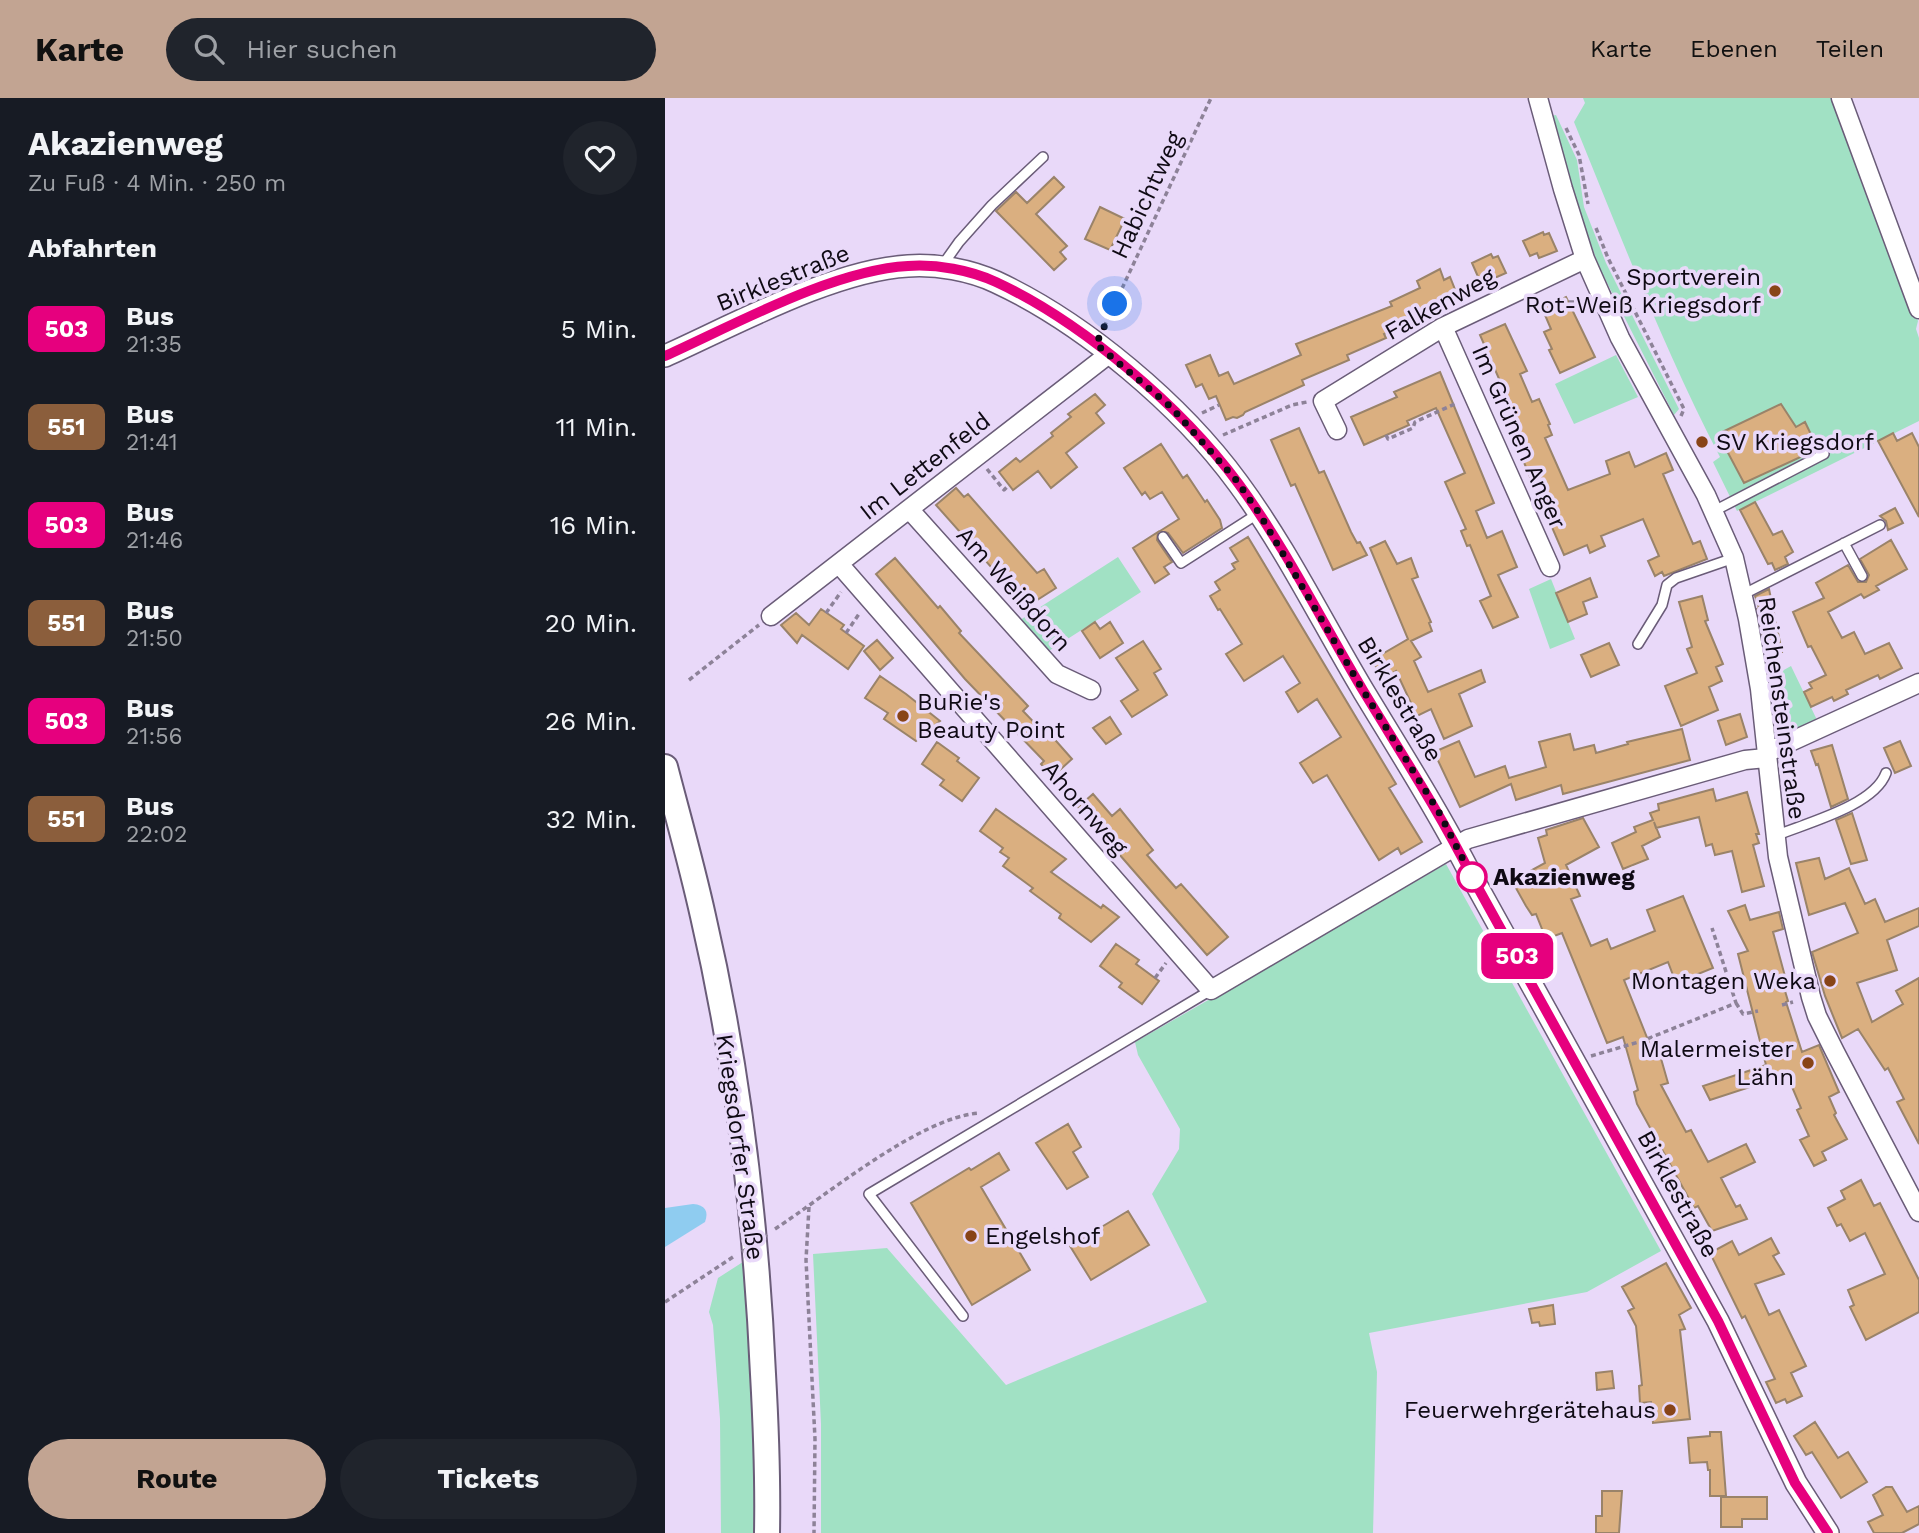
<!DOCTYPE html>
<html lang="de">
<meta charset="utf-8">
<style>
:root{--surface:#171b24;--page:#20242c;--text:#f1f3f6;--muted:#9ea1a6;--accent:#c2a492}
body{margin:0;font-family:"Work Sans",sans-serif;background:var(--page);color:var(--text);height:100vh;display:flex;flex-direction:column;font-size:26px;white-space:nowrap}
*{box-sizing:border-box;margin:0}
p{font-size:23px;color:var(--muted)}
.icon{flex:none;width:38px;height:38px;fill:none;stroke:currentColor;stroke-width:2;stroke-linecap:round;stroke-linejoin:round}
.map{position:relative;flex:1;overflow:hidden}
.details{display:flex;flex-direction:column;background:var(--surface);width:665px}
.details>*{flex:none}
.badge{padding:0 14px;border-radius:10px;font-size:24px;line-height:46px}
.you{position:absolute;width:35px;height:35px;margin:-18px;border:5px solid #fff;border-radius:50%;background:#1a73e8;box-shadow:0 0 0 10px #1a73e833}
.map>.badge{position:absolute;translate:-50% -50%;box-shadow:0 0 0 4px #fff}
h2{padding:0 28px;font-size:26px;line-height:63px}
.round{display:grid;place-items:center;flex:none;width:74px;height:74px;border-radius:37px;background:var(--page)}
.headline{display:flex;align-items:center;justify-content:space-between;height:119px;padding:0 28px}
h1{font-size:33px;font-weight:700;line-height:52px}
.action{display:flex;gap:14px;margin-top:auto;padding:14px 28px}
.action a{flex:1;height:80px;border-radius:42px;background:var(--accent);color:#111;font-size:28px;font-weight:700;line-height:80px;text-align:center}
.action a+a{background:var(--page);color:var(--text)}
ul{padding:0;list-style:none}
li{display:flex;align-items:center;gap:21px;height:98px;padding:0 28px}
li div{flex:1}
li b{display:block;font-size:26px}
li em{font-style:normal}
li .badge{min-width:77px;font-weight:700;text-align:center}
header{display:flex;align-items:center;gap:42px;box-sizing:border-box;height:98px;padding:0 35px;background:var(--accent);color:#111}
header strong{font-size:33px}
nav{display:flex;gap:38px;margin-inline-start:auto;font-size:24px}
.search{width:490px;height:63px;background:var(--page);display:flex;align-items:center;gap:18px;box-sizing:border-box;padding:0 24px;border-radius:38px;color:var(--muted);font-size:26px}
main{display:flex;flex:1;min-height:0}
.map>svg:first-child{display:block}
.green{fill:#a1e1c4}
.water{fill:#8fccf0}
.building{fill:#daaf80;stroke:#9a8369;stroke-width:2}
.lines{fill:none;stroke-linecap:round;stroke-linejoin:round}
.service-casing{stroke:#6a5c78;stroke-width:12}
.minor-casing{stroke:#6a5c78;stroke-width:21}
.tertiary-casing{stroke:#6a5c78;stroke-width:24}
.secondary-casing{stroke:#6a5c78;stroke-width:28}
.path{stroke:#8d8298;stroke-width:3.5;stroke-dasharray:5 3.5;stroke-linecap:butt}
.service{stroke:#fff;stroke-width:9}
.minor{stroke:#fff;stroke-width:18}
.tertiary{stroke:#fff;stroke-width:21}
.secondary{stroke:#fff;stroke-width:24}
.path-bridge{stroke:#8d8298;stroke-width:3.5;stroke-dasharray:5 3.5;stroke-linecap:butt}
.line-casing{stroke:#fff;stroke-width:16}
.line{stroke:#e6007e;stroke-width:10}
.walk{stroke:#0f0a14;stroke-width:7;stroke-dasharray:0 12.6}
.poi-dot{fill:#884418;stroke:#e9d9f9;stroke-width:2.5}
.stop-dot{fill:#fff;stroke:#e6007e;stroke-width:3.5}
.labels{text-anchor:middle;stroke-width:7;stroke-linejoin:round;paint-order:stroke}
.street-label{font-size:24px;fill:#0f0a14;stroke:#e9d9f9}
.poi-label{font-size:24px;fill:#0f0a14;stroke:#e9d9f9;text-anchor:end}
.stop-label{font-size:24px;font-weight:bold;fill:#0f0a14;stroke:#e9d9f9;text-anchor:start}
</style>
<header>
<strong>Karte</strong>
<div class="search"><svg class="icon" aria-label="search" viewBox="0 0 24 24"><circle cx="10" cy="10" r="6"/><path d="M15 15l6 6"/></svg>Hier suchen</div>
<nav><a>Karte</a><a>Ebenen</a><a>Teilen</a></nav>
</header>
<main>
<section class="details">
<div class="headline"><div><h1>Akazienweg</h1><p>Zu Fuß · 4 Min. · 250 m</p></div><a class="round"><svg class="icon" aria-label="heart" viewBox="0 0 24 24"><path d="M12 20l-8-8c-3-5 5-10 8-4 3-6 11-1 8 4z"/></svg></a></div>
<h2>Abfahrten</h2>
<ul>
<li><span class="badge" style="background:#e6007e;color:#fff">503</span><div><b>Bus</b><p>21:35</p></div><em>5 Min.</em></li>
<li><span class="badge" style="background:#8b5e3c;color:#fff">551</span><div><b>Bus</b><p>21:41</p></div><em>11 Min.</em></li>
<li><span class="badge" style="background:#e6007e;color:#fff">503</span><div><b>Bus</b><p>21:46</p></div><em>16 Min.</em></li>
<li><span class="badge" style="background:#8b5e3c;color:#fff">551</span><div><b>Bus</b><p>21:50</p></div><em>20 Min.</em></li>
<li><span class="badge" style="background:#e6007e;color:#fff">503</span><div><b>Bus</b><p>21:56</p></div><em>26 Min.</em></li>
<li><span class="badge" style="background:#8b5e3c;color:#fff">551</span><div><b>Bus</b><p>22:02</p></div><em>32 Min.</em></li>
</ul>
<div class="action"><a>Route</a><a>Tickets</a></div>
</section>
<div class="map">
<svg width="1254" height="1435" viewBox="0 0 1254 1435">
<rect width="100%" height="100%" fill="#e9d9f9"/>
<path class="green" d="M918 0H1167L1253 223 1251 231 1254 240V323L1072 413 1048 364 1055 359C999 251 955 137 909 24L920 5Z
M891 17 912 62 919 109 941 165 1014 311 1009 317 934 169 908 95 886 18Z
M951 257 973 299 909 326 890 286Z
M453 459 476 494 379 556 352 524Z
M886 481 910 541 885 551 864 491Z
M1126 568 1152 622 1125 635 1119 632 1114 625 1108 578Z
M781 766 996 1153 922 1194 704 1235 712 1274 708 1435H156V1326L148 1156 222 1150 341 1287 542 1204 487 1096 514 1051 515 1031 473 957 470 944Z
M81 1162 94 1435H56L55 1321 48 1227 44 1214 53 1180Z"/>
<path class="water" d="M28 1106C40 1107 44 1113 40 1124L0 1149V1110Z"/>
<path class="building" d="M389 79 399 89 371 116 402 148 395 154 401 161 389 172 331 113 351 94 362 105Z
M435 109 460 121 445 152 420 141Z
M878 134 879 137 884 135 892 153 874 160 872 155 865 158 858 143Z
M826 156 828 160 833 158 841 175 823 183 821 177 814 181 807 165Z
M775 171 779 182 785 179 793 199 752 217 754 221 719 236 721 240 682 257 684 262 637 282 639 287 580 314 578 317 572 320 568 319 561 322 551 298 544 301 537 286 531 289 521 267 545 257 554 278 563 274 569 286 636 257 631 246 727 208 725 204 755 190 752 183Z
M901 199 930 259 895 275 884 252 887 251 879 234 886 231 877 210Z
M840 226 862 273 855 276 867 304 874 301 885 326 883 327 887 337 880 340 903 392 945 376 941 363 964 354 970 369 1001 355 1008 372 998 376 1028 446 1035 443 1042 461 999 478 997 474 990 478 983 463 994 458 978 421 936 438 940 448 925 455 922 447 899 457 857 360 862 357 843 315 848 313 815 237Z
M775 274 829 405 811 413 822 440 837 433 852 469 833 477 853 519 828 530 815 503 826 498 805 447 802 448 796 433 801 431 780 384 800 375 771 310 742 323 744 327 699 347 686 319 732 299 729 294Z
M430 296 440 307 431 315 439 325 401 355 412 369 386 390 373 373 348 392 334 374 351 360 355 364 388 338 386 335 406 319 403 316Z
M1116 306 1131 329 1140 324 1153 351 1079 385 1053 336Z
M634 330 654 375 659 373 686 434 692 445 695 444 702 457 668 472 630 386 626 388 606 342Z
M1228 335 1232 343 1247 335 1254 349V419L1213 343Z
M496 346 518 380 522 377 540 404 542 402 555 422 557 430 518 455 503 435 495 433 514 421 497 394 485 401 480 394 477 397 459 370Z
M291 390 299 399 303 396 372 475 379 471 391 490 361 509 339 474 334 478 271 407Z
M1090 404 1108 437 1117 433 1128 454 1120 459 1123 466 1110 472 1107 465 1103 466 1075 412Z
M1230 410 1238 425 1223 432 1221 423 1215 418Z
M493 434 492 442 507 464 499 469 504 476 490 485 468 450Z
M583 439 731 686 724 690 757 744 736 756 733 750 714 762 662 677 648 685 635 665 676 639 652 601 633 614 621 594 635 585 618 558 579 583 561 556 577 546 555 511 553 512 545 498 555 492 550 484 570 471 567 466 573 463 565 450Z
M1226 442 1242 471 1211 488 1214 492 1199 500 1196 496 1163 514 1177 540 1189 534 1200 556 1224 545 1237 570 1215 581 1213 577 1181 592 1183 596 1169 603 1167 599 1146 609 1139 594 1147 590 1144 585 1161 577 1146 548 1143 549 1128 514 1159 500 1151 485 1183 467 1193 484H1201L1204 477 1195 461Z
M720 443 732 466 746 460 753 479 747 481 766 524 764 525 767 533 746 543 756 559 749 563 763 594 816 572 820 584 794 596 807 628 779 641 766 611 752 618 731 573 718 581 707 562 743 541 705 450Z
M230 460 273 510 275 508 296 533 294 535 363 608 358 613 382 638 385 636 407 661 387 679 376 666 379 663 300 581 211 476Z
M925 480 932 499 918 504 922 516 903 524 891 495Z
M1104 491 1117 554 1102 559 1092 511 1094 510 1090 498Z
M1037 498 1043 522 1040 523 1058 566 1051 569 1057 583 1044 589 1053 612 1016 628 1000 588 1032 575 1022 551 1027 549 1014 504Z
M156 511 179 527 176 531 199 548 183 571 137 537 132 545 116 527 131 515 144 527Z
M430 524 435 531 445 524 458 545 435 560 417 533Z
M212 542 228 560 215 572 199 553Z
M478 543 496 571 489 575 502 597 467 619 456 603 473 592 451 560Z
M944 545 954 567 926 579 916 557Z
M215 578 241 596 275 623 251 643 219 621 223 615 200 600Z
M1075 616 1082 639 1061 647 1053 623Z
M445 619 456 636 441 646 428 630Z
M1017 631 1025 662 898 696 896 687 851 702 846 686 795 709 769 654 794 643 810 679 840 668 844 680 881 669 874 644 905 636 909 652 929 647 931 655 963 646 962 644Z
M1235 643 1246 668 1230 675 1219 650Z
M272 644 294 660 292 663 314 680 297 703 275 687 279 682 257 666Z
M1167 647 1183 701 1166 709 1153 666 1151 667 1146 653Z
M1048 691 1051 703 1082 694 1094 736H1091L1094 745 1088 747 1099 788 1077 794 1067 753 1050 757 1047 746 1041 748 1034 719 991 730 989 724 995 739 977 748 983 761 958 771 947 745 971 734 969 729 988 722 985 715 994 712 993 706Z
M428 696 447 718 455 711 488 752 482 757 511 790 516 786 563 839 542 857 413 709Z
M331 711 401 761 386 774 436 810 438 807 454 819 426 844 394 820 396 816 365 793 368 790 338 768 344 760 335 754 338 750 315 733Z
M1187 715 1202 762 1186 766 1171 722Z
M918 720 934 749 901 767 915 798 906 801 926 848 942 841 946 851 990 833 982 812 1018 798 1048 870 1011 885 1003 864 959 882 987 952 993 950 1003 985 996 987 1021 1034 1026 1032 1043 1064 1081 1046 1090 1064 1056 1080 1071 1109 1075 1107 1082 1121 1047 1133 1033 1108 1029 1110 972 1006 969 994 973 992 958 939 942 945 897 835 881 841 871 816 867 817 861 808 847 783 880 765 873 740 882 737 881 732Z
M1154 760 1160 781 1184 770 1200 806 1210 801 1220 824 1254 810V828L1222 842 1232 872 1192 885 1207 924 1238 906 1231 893 1254 880V1046L1232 1004 1239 1001 1223 970 1220 972 1193 931 1177 940 1160 898 1147 854 1193 835 1180 805 1144 817 1131 765Z
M1080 807 1085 822 1114 814 1118 831 1108 834 1121 882 1117 883 1123 903 1121 904 1137 954 1154 947 1174 994 1164 999 1171 1015 1169 1017 1182 1041 1157 1054 1161 1062 1149 1068 1135 1042 1144 1038 1132 1012 1136 1010 1122 977 1045 1002 1038 988 1101 967 1073 856 1083 853 1063 813Z
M451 846 474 862 471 866 494 883 477 906 454 889 457 885 435 868Z
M403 1026 416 1049 408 1054 423 1079 402 1091 371 1045Z
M334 1055 344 1072 316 1089 365 1172 307 1207 246 1105 304 1070 306 1072Z
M1196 1082 1209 1108 1215 1105 1254 1182V1214L1201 1242 1185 1209 1189 1207 1183 1192 1220 1176 1200 1135 1185 1143 1176 1126 1172 1128 1163 1110 1180 1101 1176 1093Z
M463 1113 484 1147 426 1182 405 1148Z
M1106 1140 1114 1155 1108 1158 1119 1176 1090 1186 1104 1217 1114 1212 1141 1268 1126 1275 1137 1298 1122 1305 1120 1301 1111 1305 1101 1284 1110 1281 1080 1218 1077 1220 1045 1155 1067 1143 1074 1157Z
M1001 1165 1026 1210 1014 1217 1020 1231 1015 1232 1025 1321 988 1325 986 1304 975 1305 974 1288 977 1287 971 1228 963 1213 969 1210 957 1189Z
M888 1207 890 1226 875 1228 874 1224 867 1225 864 1211Z
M947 1273 949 1290 932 1292 931 1275Z
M1150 1324 1173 1360 1183 1354 1202 1384 1176 1400 1147 1354 1141 1357 1129 1338Z
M1045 1334H1056L1061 1398H1045V1372H1043L1042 1364 1025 1365 1023 1340 1045 1338Z
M1221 1389H1227L1242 1414 1254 1408V1426L1237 1435H1209L1203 1424 1218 1417 1208 1397Z
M937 1393H957L954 1435H931V1418H937Z
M1056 1399H1102V1421H1077V1429H1056Z"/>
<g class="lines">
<g class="service-casing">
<path id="service" d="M277 168 294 144 327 107 378 59
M1049 413 1159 356
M498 439 516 465 594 415
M1179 445 1197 478
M1077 497 1215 427
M973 546 997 507 1002 487 1011 480 1069 460
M1110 738C1141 725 1209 708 1221 675
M298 1218 204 1096 546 892"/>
</g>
<g class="minor-casing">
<path id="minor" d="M873 0 898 91 920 161 955 240 1041 397 1069 460 1083 521 1095 591 1113 759 1146 899 1152 918 1170 954 1254 1114
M1176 0 1254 211
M778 229 885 469
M672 332 658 303 778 229 920 161
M244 411 392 576 426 592
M174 466 546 892 803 741 1080 662 1101 660
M106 518 444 256
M1101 655 1254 585"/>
</g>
<g class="tertiary-casing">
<path id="tertiary" d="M0 258C69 227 169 172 243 168 272 166 305 172 331 184 419 225 516 307 573 385 621 450 657 524 699 594 736 655 774 715 807 779L1053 1223 1131 1385 1163 1435"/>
</g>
<g class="secondary-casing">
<path id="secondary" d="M0 669C13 719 27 768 38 818 73 969 91 1122 98 1276 101 1329 103 1382 102 1435"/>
</g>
<path class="path" d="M901 30 914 57 923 106
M931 130 943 160 1019 311 1016 318
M904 204H919
M439 229 546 0
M809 255 820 250
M537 315 554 307
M558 337 627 307 642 304
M721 337 723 341 748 330 750 324 792 305
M322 371 339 392 344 387
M161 515 176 494
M181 535 194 516
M24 582 94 527
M490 880 501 865
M1071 905 1078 916 1093 913
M1117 907 1128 904
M926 958 977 943 1071 905 1047 830
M144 1109 141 1162 150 1341 149 1435
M110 1131C162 1097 254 1020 314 1015
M0 1204 68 1159"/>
<use href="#service" class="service"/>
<use href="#minor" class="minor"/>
<use href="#tertiary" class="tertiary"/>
<use href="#secondary" class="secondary"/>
<path class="path-bridge" d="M77 1154 103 1136"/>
</g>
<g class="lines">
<g class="line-casing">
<path id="line" d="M0 258C69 227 168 172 243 168 272 166 305 172 331 184 417 224 517 309 573 385 621 450 657 524 699 594 736 655 775 715 807 779L1053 1223 1130 1385 1163 1435"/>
</g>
<use href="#line" class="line"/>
<path class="walk" d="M450 206 431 246 506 309 572 383 594 415 699 594 775 716 807 779"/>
</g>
<g class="poi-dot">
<circle cx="1110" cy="193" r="7"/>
<circle cx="1037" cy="344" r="7"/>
<circle cx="238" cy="618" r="7"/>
<circle cx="1165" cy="883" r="7"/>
<circle cx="1143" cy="965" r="7"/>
<circle cx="306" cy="1138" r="7"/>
<circle cx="1005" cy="1312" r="7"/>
</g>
<circle class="stop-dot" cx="807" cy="779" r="14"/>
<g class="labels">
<g class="street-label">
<text transform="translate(482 97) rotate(-65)" y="8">Habichtweg</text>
<text transform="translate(118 180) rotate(-22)" y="8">Birklestraße</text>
<text transform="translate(775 206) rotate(-29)" y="8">Falkenweg</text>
<text transform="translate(854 339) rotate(66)" y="8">Im Grünen Anger</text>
<text transform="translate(260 368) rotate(-38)" y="8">Im Lettenfeld</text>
<text transform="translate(349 491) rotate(48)" y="8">Am Weißdorn</text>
<text transform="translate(735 601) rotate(59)" y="8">Birklestraße</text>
<text transform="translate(1117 610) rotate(82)" y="8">Reichensteinstraße</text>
<text transform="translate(420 710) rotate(49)" y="8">Ahornweg</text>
<text transform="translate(75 1049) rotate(82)" y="8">Kriegsdorfer Straße</text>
<text transform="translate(1013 1096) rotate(61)" y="8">Birklestraße</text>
</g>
<g class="poi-label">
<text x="1096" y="187">Sportverein<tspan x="1096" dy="28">Rot-Weiß Kriegsdorf</tspan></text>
<text x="1051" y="352" text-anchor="start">SV Kriegsdorf</text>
<text x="252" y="612" text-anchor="start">BuRie's<tspan x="252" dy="28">Beauty Point</tspan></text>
<text x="1151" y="891">Montagen Weka</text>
<text x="1129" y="959">Malermeister<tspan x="1129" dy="28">Lähn</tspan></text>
<text x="320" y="1146" text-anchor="start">Engelshof</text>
<text x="991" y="1320">Feuerwehrgerätehaus</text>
</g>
<g class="stop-label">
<text x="828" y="787">Akazienweg</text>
</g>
</g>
</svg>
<div class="you" style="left:450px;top:206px"></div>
<b class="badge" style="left:852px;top:858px;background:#e6007e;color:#fff">503</b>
</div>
</main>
